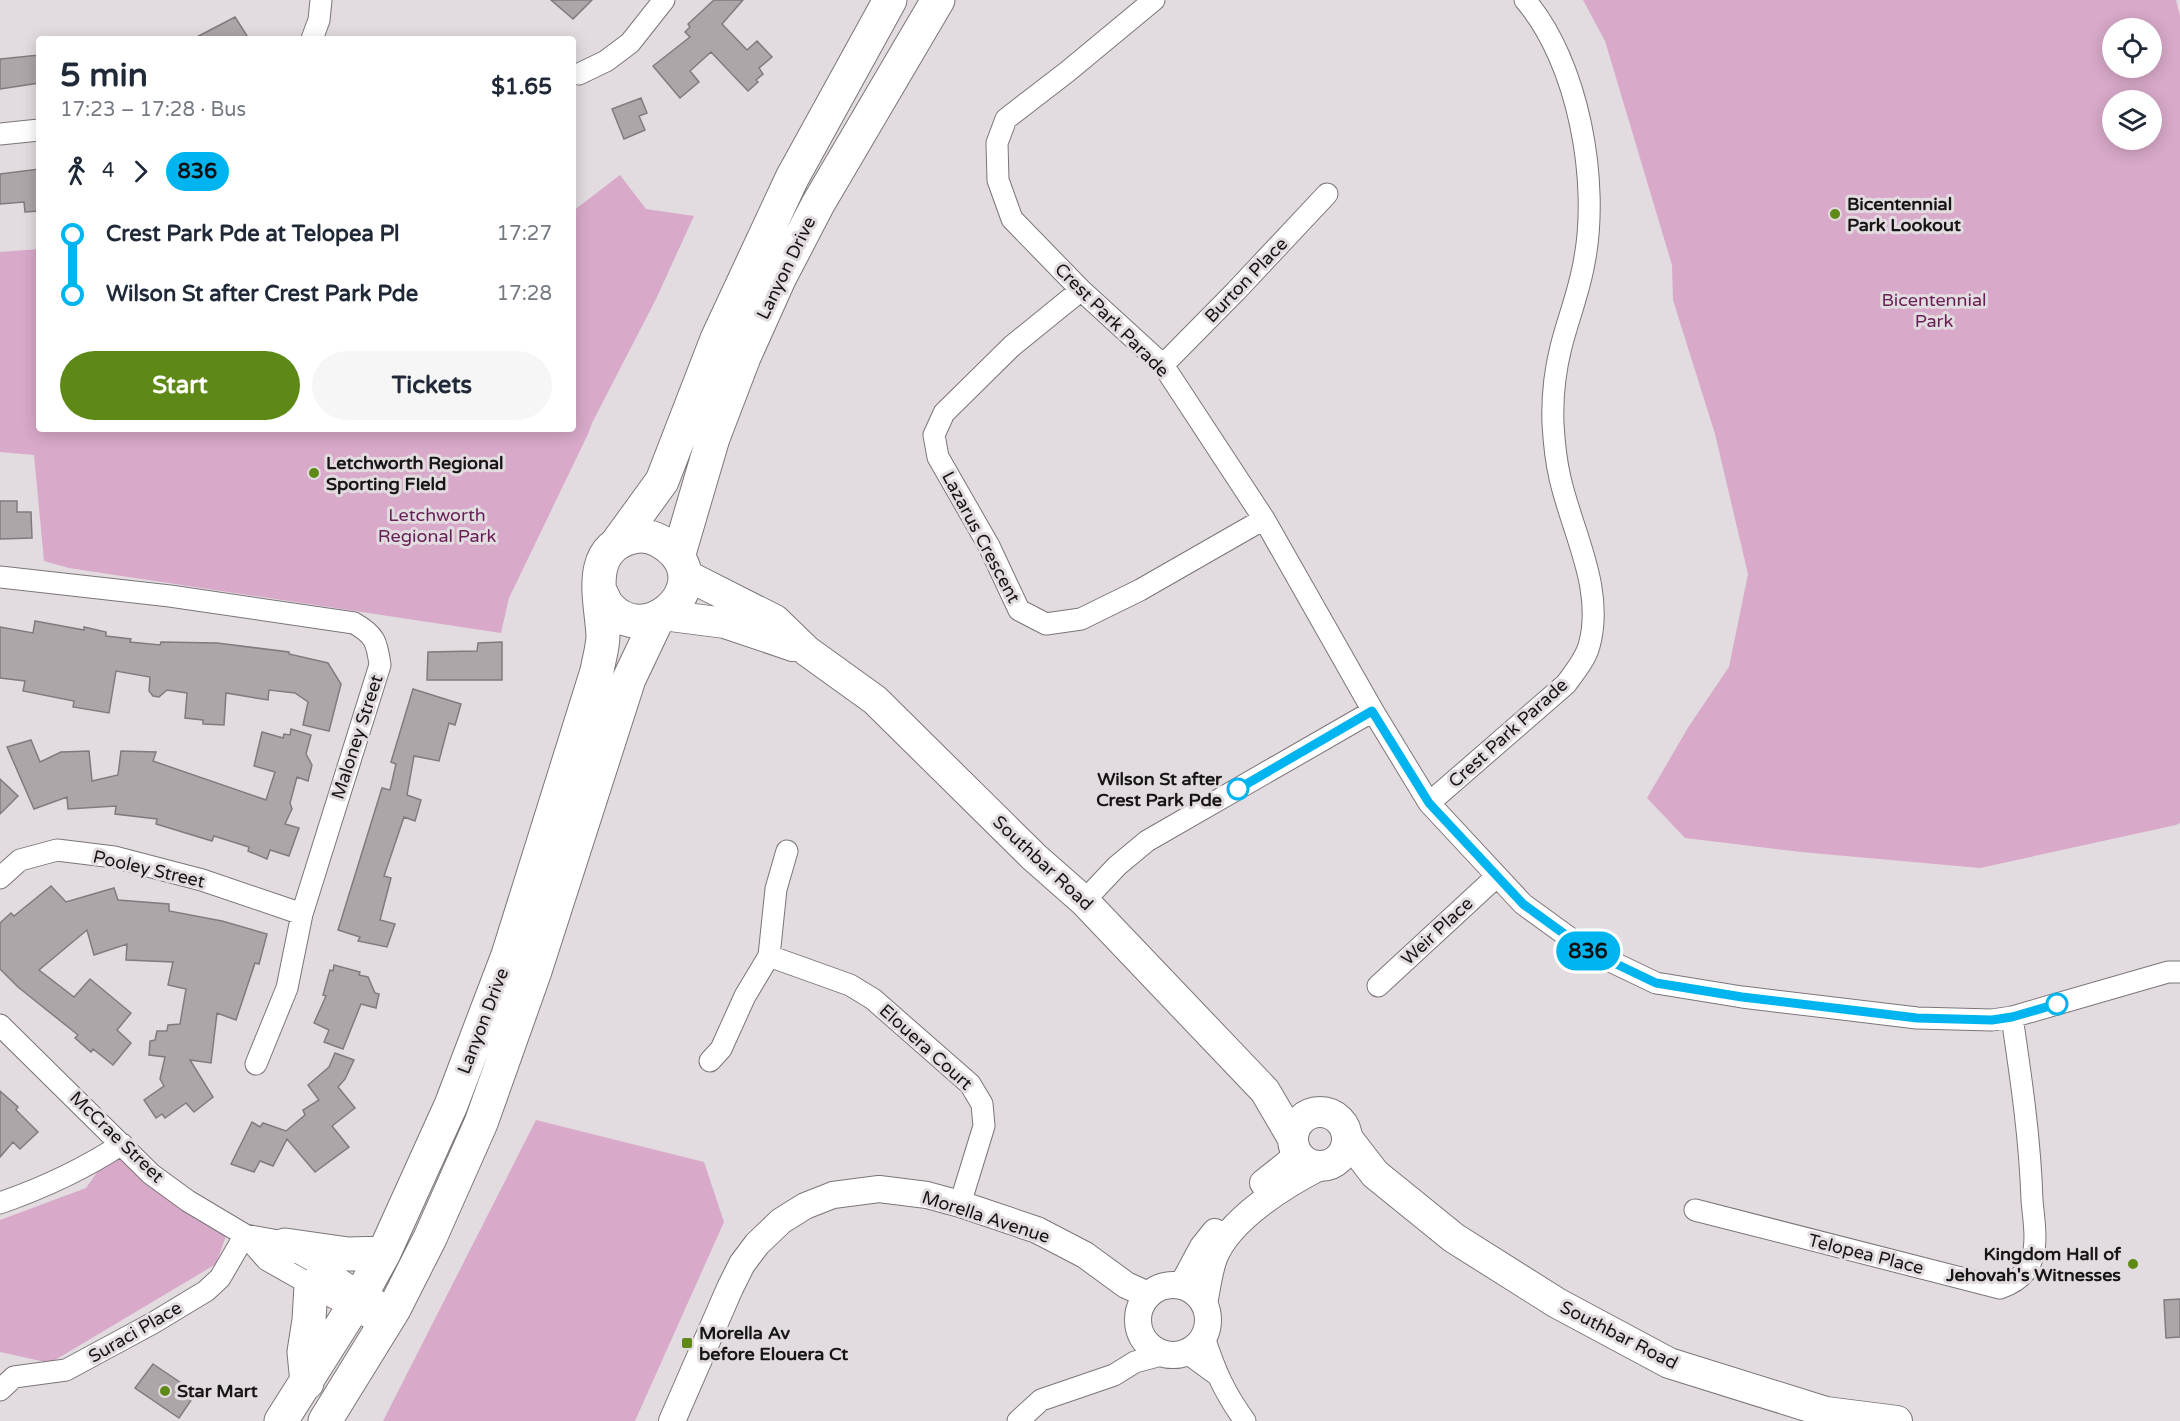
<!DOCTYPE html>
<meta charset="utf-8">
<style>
:root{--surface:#fff;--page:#f6f6f7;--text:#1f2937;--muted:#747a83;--accent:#5e8917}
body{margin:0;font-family:"Varela Round",sans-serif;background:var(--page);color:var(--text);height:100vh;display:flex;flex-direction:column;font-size:22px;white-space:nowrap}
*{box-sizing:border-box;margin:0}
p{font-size:20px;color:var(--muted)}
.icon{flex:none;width:33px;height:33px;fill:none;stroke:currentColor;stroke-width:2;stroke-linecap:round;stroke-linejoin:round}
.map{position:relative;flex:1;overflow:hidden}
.side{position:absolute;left:36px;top:36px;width:540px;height:396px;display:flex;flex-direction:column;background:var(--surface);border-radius:6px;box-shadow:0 3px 15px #0003}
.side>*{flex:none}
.badge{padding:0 12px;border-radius:20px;font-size:21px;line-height:39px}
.controls{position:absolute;left:2102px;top:18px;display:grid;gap:12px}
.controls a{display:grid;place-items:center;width:60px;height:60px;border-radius:50%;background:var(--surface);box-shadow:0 3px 15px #0003;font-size:30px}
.map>.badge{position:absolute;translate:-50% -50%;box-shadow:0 0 0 3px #fff}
.legs{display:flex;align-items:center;gap:9px;height:66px;padding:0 24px;font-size:20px}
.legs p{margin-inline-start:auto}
.overview{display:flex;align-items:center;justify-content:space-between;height:102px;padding:0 24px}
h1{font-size:33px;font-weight:700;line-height:45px}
.action{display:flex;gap:12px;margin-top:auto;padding:12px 24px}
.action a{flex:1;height:69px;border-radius:36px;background:var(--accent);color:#fff;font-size:24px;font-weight:700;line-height:69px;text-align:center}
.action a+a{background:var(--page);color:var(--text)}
ul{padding:0 24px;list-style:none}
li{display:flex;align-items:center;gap:21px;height:60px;font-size:22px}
li i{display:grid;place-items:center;width:9px;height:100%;margin:0 8px;background:currentColor}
li i::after{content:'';width:15px;height:15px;margin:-8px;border:4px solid;border-radius:50%;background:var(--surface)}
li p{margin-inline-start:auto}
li:first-child i{background:linear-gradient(#0000 50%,currentColor 0)}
li:last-child i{background:linear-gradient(currentColor 50%,#0000 0)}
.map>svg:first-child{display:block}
.green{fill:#d8a9c9;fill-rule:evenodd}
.building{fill:#aca6a9;stroke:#817b7f;stroke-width:1.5}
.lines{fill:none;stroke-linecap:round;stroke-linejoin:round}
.minor-casing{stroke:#7b7579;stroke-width:23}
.tertiary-casing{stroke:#7b7579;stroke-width:28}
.secondary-casing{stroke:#7b7579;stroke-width:32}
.primary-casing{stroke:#7b7579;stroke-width:35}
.minor{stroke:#fff;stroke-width:21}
.tertiary{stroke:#fff;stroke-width:26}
.secondary{stroke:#fff;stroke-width:30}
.primary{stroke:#fff;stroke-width:33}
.line-1-casing{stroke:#fff;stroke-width:14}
.line-1{stroke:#00b5ef;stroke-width:9}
.poi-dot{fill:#5e8917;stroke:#e2dce0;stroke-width:2}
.stop-1-dot{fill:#fff;stroke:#00b5ef;stroke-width:3}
.labels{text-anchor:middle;stroke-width:6;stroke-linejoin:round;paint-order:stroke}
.poi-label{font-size:18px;font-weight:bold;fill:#171516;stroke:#e2dce0;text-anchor:start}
.street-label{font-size:18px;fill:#171516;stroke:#e2dce0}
.park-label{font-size:18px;fill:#661e54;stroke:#e2dce0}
.stop-label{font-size:18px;font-weight:bold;fill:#171516;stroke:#e2dce0;text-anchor:end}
</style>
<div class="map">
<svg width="2180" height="1421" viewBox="0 0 2180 1421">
<rect width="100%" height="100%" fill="#e2dce0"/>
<path class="green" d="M1583 0H2176L2180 16V823L2176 825 1980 868 1801 852 1685 838 1647 798 1689 726 1729 667 1748 574 1715 434 1673 300 1672 265 1605 41ZM2112 28H2151V68H2112ZM2112 100H2151V140H2112Z
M620 175 646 209 694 216 656 299 592 423 588 434 509 598 501 633 69 568 44 561 34 455 0 452V252L39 249V429H573V211Z
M536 1120 704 1162 724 1222 635 1421H383Z
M116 1145 226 1236 216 1264 50 1363 0 1352V1220L86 1188Z"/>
<path class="building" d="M551 0H592L573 19Z
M714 0H743L722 24 747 50 757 41 772 57 759 68 763 74 756 80 758 82 748 91 711 52 690 71 699 82 680 98 653 66 690 37 685 32 690 27 688 24Z
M235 17 249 39H193Z
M39 55V83L0 89V59Z
M641 98 647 113 639 116 645 130 624 139 612 109Z
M39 169V211L25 212 24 202 0 204V174Z
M0 501H17V512H31L32 538 0 539Z
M35 621 84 630V627L106 632V636L131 639 130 642 160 645 161 642 217 643 289 652V654L328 663 341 684 329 731 303 725 308 702 295 693 269 690 268 700 226 693 224 725 203 724V720L185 718 187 693 167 690 159 697 153 696 149 691 150 677 116 671 109 713 73 707 74 701 23 691 25 681 0 678V627L33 633Z
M502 642V680H427L428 652 477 651 478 643Z
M413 689 461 704 455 725 449 723 439 761 414 756 407 795 421 800 415 821 404 817 384 876 391 878 380 920 395 924 387 947 358 941 360 937 338 930 382 788 390 790 396 764 391 762Z
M291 729 311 735 306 754 312 765 308 781 297 777 290 803 292 809 285 824 299 828 289 856 270 850 267 859 248 851 249 847 214 836 212 841 156 824 157 819 115 814 116 806 68 809 67 797 34 809 7 747 31 740 40 762 61 752 89 751 92 781 118 775 121 751 156 752 153 761 266 800 275 772 254 766 262 732 283 738 284 734 290 735Z
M0 779 18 796 0 814Z
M51 886 66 902 114 888 118 900 169 904V911L222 921 267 934 259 964 255 963 236 1020 217 1013 211 1063 190 1060 213 1097 194 1112 186 1103 165 1118 162 1114 156 1118 144 1100 164 1086 160 1079 165 1057 149 1055 150 1041 155 1040 157 1031H167L168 1025 180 1024 186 989 168 985 173 962 126 960 127 944 94 955 87 930 39 970 74 997 90 979 131 1013 117 1030 131 1043 113 1065 93 1049 91 1052 75 1038 78 1035 18 987 0 969V923L11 913 14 916Z
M334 965 360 972 359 975 368 977 375 993 379 994 376 1008 361 1004 343 1049 324 1042 329 1030 314 1023 326 996 323 995 330 970 333 971Z
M335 1053 354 1060 345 1079 338 1087 355 1108 332 1126 349 1147 315 1172 287 1139 273 1166 260 1161 254 1172 231 1164 252 1122 260 1127 263 1123 286 1131 305 1115 303 1110 319 1100 308 1085 329 1067Z
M0 1091 18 1107 16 1110 38 1132 20 1149 13 1142 0 1157Z
M2180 1299V1337L2166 1338 2164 1300Z
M153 1364 196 1393 179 1418 135 1388Z"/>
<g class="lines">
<g class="minor-casing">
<path id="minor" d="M1154 0 1067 72 1006 119 997 143 998 180 1012 219 1081 290 1163 365 1264 519 1373 711 1429 803 1523 904 1585 949 1656 983 1742 997 1917 1018 1992 1020 2012 1017 2168 972H2180
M312 39 319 20 321 0
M579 74 606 61 630 43 664 0
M0 134 39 130
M1081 290 1012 346 944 413 934 435 938 457 989 546 1019 610 1046 624 1081 619 1140 590 1264 519
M1163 365 1236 291 1327 194
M0 577 170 596 354 623C375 635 377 642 380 665L302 914 287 988 256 1064
M1429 803 1566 684C1574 673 1585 660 1589 646 1605 589 1572 532 1560 478 1556 461 1554 441 1553 424 1552 398 1555 371 1561 347 1568 319 1579 292 1584 263 1600 183 1579 63 1525 0
M0 878 20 860 57 850 114 857 202 880 302 914
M1084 901 1117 866 1147 841 1373 711
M769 956 850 985 873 999 970 1084 982 1104 984 1126 960 1204
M1378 986 1496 877
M0 1025 151 1174 188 1201 245 1235 267 1260 384 1326
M710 1061 721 1049 745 996 769 956 776 889 787 851
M0 1203C43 1188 84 1169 122 1144
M1695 1210 2000 1288C2018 1282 2031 1270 2034 1250 2037 1234 2033 1215 2032 1200 2030 1138 2021 1078 2012 1017
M245 1235 273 1240 285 1245 315 1262 353 1288 394 1309
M1204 1337C1215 1371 1224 1392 1245 1421
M1186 1352 1216 1374
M0 1390 14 1377 66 1370 153 1323 206 1291 220 1278 245 1235
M1018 1421 1041 1400 1114 1375 1135 1362 1165 1354"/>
</g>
<g class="tertiary-casing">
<path id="tertiary" d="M1263 1183 1298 1155
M1138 1320a35 35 0 1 1 70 0a35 35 0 1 1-70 0Z
M1182 1286 1203 1247 1215 1232
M1204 1304C1207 1289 1209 1272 1214 1258 1229 1219 1286 1184 1322 1166
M672 1421 730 1288 742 1264 757 1244 781 1221 805 1206 833 1195 879 1189 927 1195 960 1204 1037 1230 1085 1255 1126 1285 1148 1295"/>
</g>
<g class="secondary-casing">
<path id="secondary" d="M684 574 775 620 807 651 875 700 1034 857 1084 901 1265 1091 1292 1137
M663 615 725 623 793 646
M1293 1139a27 27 0 1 1 54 0a27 27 0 1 1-54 0Z
M1348 1139 1375 1174 1454 1238 1557 1303 1669 1363 1826 1412 1897 1421"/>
</g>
<g class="primary-casing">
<path id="primary" d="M617 543 662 481 717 339 792 178 890 0
M678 557 713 438 744 357 779 279 818 204 938 0
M285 1245 348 1254 384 1253
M307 1383 304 1352 309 1320 311 1286
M281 1421 362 1293 384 1253 451 1105 508 955 597 671C599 659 603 647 603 635 601 599 585 549 633 537 648 533 663 541 674 552 711 591 645 648 609 607 605 603 603 596 600 591
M325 1421 394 1309 430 1238 481 1123 535 971 629 679 658 618"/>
</g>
<use href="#minor" class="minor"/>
<use href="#tertiary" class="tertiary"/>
<use href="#secondary" class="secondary"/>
<use href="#primary" class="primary"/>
</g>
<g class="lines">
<g class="line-1-casing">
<path id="line-1" d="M1238 789 1372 711 1429 803 1523 904 1585 949 1656 983 1742 997 1917 1018 1992 1020 2012 1017 2057 1004"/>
</g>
<use href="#line-1" class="line-1"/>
</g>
<g class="poi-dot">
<circle cx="1835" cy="214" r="6"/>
<circle cx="314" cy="473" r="6"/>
<circle cx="2133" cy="1264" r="6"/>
<rect x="681" y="1337" width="12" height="12" rx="3"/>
<circle cx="165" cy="1391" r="6"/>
</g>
<g class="stop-1-dot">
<circle cx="1238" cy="789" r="10"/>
<circle cx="2057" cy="1004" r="10"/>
</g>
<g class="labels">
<g class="poi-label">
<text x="1847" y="210">Bicentennial<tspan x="1847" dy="21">Park Lookout</tspan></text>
<text x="326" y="469">Letchworth Regional<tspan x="326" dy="21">Sporting FIeld</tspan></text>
<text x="2121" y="1260" text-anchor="end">Kingdom Hall of<tspan x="2121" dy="21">Jehovah's Witnesses</tspan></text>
<text x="699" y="1339">Morella Av<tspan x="699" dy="21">before Elouera Ct</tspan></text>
<text x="177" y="1397">Star Mart</text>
</g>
<g class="street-label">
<text transform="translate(786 268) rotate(-64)" y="6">Lanyon Drive</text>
<text transform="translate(1246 280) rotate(-46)" y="6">Burton Place</text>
<text transform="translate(1112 320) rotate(45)" y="6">Crest Park Parade</text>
<text transform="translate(981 537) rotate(62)" y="6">Lazarus Crescent</text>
<text transform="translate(1508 733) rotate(-42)" y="6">Crest Park Parade</text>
<text transform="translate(357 737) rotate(-72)" y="6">Maloney Street</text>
<text transform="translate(1043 863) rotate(43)" y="6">Southbar Road</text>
<text transform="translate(149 869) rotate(13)" y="6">Pooley Street</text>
<text transform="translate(1437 931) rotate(-43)" y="6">Weir Place</text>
<text transform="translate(483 1021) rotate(-69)" y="6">Lanyon Drive</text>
<text transform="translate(926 1047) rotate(42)" y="6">Elouera Court</text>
<text transform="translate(117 1137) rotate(44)" y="6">McCrae Street</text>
<text transform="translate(986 1217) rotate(18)" y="6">Morella Avenue</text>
<text transform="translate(1866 1254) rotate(14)" y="6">Telopea Place</text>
<text transform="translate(135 1332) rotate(-30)" y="6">Suraci Place</text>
<text transform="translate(1619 1335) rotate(27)" y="6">Southbar Road</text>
</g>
<g class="park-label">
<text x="1934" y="306">Bicentennial<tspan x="1934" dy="21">Park</tspan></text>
<text x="437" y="521">Letchworth<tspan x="437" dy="21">Regional Park</tspan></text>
</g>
<g class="stop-label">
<text x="1222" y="785">Wilson St after<tspan x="1222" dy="21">Crest Park Pde</tspan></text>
</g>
</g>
</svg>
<div class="controls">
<a><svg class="icon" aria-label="locate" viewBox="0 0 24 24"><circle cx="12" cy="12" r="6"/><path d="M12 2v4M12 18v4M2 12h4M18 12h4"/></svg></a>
<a><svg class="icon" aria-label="layers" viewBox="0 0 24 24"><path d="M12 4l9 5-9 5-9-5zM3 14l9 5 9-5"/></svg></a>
</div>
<b class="badge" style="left:1588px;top:951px;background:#00b5ef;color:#111">836</b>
<section class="side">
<div class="overview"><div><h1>5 min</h1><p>17:23 – 17:28 · Bus</p></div><b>$1.65</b></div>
<div class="legs"><svg class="icon" aria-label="walk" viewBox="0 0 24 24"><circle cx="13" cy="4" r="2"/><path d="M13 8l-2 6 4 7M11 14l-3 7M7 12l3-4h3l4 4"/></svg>4<svg class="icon" aria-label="forward" viewBox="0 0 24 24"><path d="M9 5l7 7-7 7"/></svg><b class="badge" style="background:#00b5ef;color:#111">836</b></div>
<ul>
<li><i style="color:#00b5ef"></i><b>Crest Park Pde at Telopea Pl</b><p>17:27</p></li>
<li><i style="color:#00b5ef"></i><b>Wilson St after Crest Park Pde</b><p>17:28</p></li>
</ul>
<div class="action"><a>Start</a><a>Tickets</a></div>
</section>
</div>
